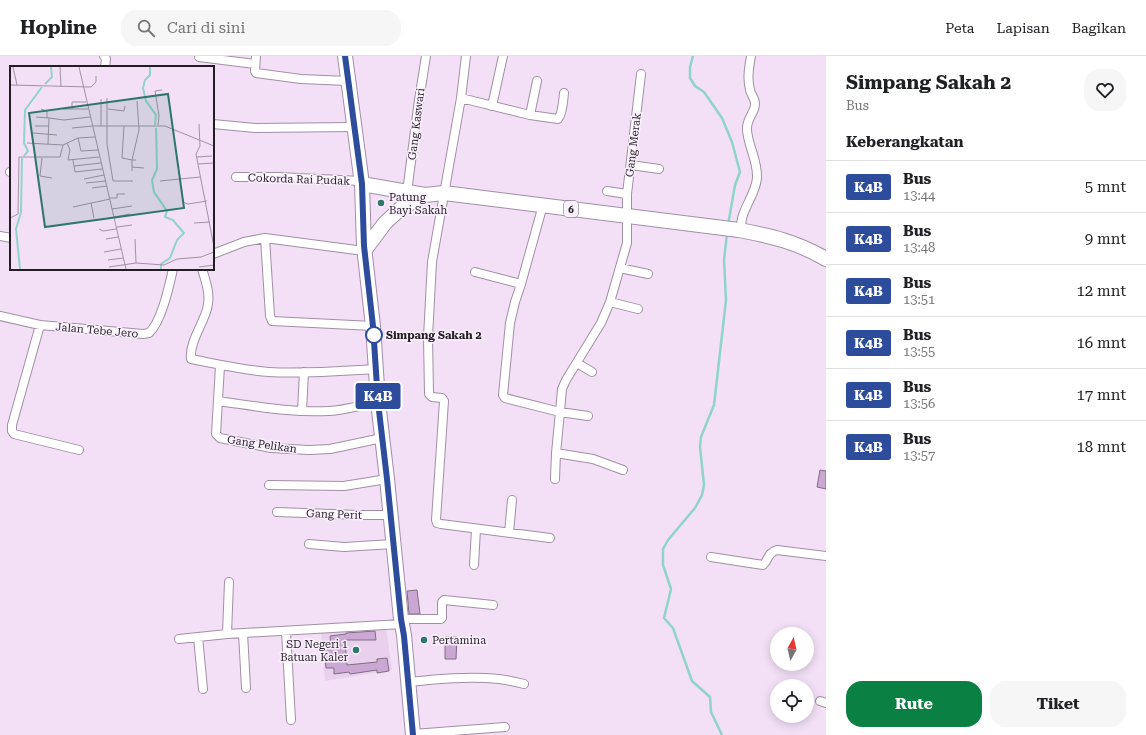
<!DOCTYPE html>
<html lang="id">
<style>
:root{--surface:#fff;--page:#f6f6f6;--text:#202124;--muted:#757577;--line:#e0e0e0;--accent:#0b8043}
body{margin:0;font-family:"Roboto Serif",serif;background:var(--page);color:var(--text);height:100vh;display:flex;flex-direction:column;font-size:15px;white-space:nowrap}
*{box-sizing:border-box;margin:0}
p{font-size:13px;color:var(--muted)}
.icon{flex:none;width:22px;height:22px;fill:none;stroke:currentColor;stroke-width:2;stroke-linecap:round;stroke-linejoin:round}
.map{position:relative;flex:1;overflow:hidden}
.panel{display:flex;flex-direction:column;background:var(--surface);width:320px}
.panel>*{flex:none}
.badge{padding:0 8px;border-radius:3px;font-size:14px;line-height:26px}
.needle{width:26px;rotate:8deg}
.controls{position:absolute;left:770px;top:571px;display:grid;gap:8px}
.controls a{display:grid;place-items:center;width:44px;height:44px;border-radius:50%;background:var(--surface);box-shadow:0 2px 10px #0003;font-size:20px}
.map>.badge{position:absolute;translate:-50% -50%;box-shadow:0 0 0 2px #fff}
h2{padding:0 20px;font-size:15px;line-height:36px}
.round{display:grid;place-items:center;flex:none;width:42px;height:42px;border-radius:16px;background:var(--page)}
.summary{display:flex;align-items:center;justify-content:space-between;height:68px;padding:0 20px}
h1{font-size:19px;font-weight:700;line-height:30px}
.cta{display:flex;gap:8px;margin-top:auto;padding:8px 20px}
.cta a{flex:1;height:46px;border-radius:16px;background:var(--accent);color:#fff;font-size:16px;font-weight:700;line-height:46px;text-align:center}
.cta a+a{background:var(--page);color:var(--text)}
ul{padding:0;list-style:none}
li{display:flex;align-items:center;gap:12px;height:52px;padding:0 20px;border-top:1px solid var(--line)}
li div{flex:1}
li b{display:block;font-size:15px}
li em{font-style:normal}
li .badge{min-width:44px;font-weight:700;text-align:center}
header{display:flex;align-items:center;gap:24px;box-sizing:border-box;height:56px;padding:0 20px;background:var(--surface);border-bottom:1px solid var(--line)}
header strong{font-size:19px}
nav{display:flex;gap:22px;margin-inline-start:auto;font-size:14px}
.search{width:280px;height:36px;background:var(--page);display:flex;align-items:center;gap:10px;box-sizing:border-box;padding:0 14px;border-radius:16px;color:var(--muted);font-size:15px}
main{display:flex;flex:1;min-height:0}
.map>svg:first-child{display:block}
.built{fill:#e9d1ee}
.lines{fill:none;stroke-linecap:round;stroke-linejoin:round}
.stream{stroke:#90d4c9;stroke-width:2.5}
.building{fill:#cba8d3;stroke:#7e6d82}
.minor-casing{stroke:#a18fa5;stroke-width:10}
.trunk-casing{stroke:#a18fa5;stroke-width:16}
.minor{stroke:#fff;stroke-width:8}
.trunk{stroke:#fff;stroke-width:14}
.line-casing{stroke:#fff;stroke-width:9}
.line{stroke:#2d4c9c;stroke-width:6}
.poi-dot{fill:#2f766c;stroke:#fbf0fe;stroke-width:1.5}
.stop-dot{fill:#fff;stroke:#2d4c9c;stroke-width:2}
.labels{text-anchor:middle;stroke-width:3;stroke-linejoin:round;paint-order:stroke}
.shield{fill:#fbf0fe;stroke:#645c65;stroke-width:1}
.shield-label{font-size:10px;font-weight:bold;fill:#231c24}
.street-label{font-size:11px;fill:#231c24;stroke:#fbf0fe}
.poi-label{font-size:11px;fill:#231c24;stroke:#fbf0fe;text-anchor:start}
.stop-label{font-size:11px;font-weight:bold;fill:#231c24;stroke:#fbf0fe;text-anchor:start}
.inset-river{fill:none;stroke:#90d4c9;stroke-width:2}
.inset-road{fill:none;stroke:#a092a3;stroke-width:1}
.view{fill:#2f766c;fill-opacity:0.15;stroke:#2f766c;stroke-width:2}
.inset-edge{fill:none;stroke:#231c24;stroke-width:2}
</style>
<header>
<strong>Hopline</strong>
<div class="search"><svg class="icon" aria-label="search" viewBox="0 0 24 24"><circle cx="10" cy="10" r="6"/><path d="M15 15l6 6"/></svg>Cari di sini</div>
<nav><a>Peta</a><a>Lapisan</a><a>Bagikan</a></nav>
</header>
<main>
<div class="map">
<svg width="826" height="679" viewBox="0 0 826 679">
<rect width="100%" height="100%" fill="#f3e0f7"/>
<path class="built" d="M386 571 392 614 325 625 321 575Z"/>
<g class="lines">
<path class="stream" d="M693 0 690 11V22L695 30 704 36 722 62 732 86 740 116 735 129 728 169
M722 679 711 656 710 641 692 625 673 572 664 562 671 533 663 509V493L668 484 695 452 702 439 704 429 700 391 701 381 714 349 726 244 724 204 727 178"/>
</g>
<path class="building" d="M820 414 826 415V433L817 431Z
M417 534 420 558H409L407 535Z
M375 575 376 584H345L347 609 377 606V603L387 602 389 615 377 617V614L350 618 349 616 334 618V612H326L324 592H331L330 580 346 578V577Z
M445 581H457L456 603H445Z"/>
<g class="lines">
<g class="minor-casing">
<path id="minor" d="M104 0 106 3 105 11
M256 0 255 15 256 17 301 23 348 25
M466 0 461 42 432 206 428 281 429 338 432 341 442 342 444 345 436 464 437 467 441 468 550 482
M199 1 255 8
M461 42 530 59 558 63C563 57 563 45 564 37
M492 50 503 0
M530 59 537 25
M213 68 255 72 354 71
M631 109 659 113
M10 116H11
M236 121H278L361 125
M607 135 627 138
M407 136 419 44 426 0
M543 149 521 228 515 246 510 267 503 339 505 342 560 356 562 333 566 324 601 267 610 246 627 187V138L641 18
M741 175C741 169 741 164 743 159 747 147 756 135 757 122 758 105 748 90 747 74 746 63 755 57 755 48 755 42 751 39 750 34 747 22 749 12 751 0
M0 180 11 182
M265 182 270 260 272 265 373 270
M213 198 244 186 265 182 364 195
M620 212 648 218
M202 213C206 226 211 239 207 253 203 268 189 287 191 303 217 308 243 314 269 316 305 318 341 315 376 313
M475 216 521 228
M610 246 638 253
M0 260 40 269 143 278 149 277C162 265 169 230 173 213
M40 269 12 369V375L14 378 79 394
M577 307 592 316
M220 310 216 378 220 382 271 392 309 394 330 393 382 382
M218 345C255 350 292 357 329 355 345 354 362 349 378 346
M302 355 304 316
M556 397 593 403 623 414
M555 423 556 397 560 356 588 360
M269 429 344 430 387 423
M277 456 359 459H390
M509 477 512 444
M309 488 344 491 393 488
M711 501 763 509C769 504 767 497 777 494L826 500
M474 509 476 473
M401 563H441L442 562V546L444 544 493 549
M286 575 291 664
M243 577 246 632
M227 578 229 526
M198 581 203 633
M179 583 227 578 402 568
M408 626C438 623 469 620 499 623 507 624 516 626 524 628
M820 645 826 647
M413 678 505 671"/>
</g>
<g class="trunk-casing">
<path id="trunk" d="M345 0 362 128 364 191 373 270 378 346 387 423 401 563 404 579 413 679
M362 128 425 139 444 137 739 174C771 180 797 186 826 203
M364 195 385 167 401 152 425 139"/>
</g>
<use href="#minor" class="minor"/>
<use href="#trunk" class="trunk"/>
</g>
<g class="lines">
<g class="line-casing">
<path id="line" d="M345 0 362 128 364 190 373 270 378 346 387 423 401 563 404 580 413 679"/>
</g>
<use href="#line" class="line"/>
</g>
<g class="poi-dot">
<circle cx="381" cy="147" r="4"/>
<circle cx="424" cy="584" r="4"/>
<circle cx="356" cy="594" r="4"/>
</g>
<circle class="stop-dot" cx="374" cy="279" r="8"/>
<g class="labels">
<rect class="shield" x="564" y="145" width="14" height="16" rx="3"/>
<g class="shield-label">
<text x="571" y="157">6</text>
</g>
<g class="street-label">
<text transform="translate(416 68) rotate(-83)" y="4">Gang Kaswari</text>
<text transform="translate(633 89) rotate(-83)" y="4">Gang Merak</text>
<text transform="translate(299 123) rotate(2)" y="4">Cokorda Rai Pudak</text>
<text transform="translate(97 274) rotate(5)" y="4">Jalan Tebe Jero</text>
<text transform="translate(262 388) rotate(8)" y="4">Gang Pelikan</text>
<text transform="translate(334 458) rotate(2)" y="4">Gang Perit</text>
</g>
<g class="poi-label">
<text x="389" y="145">Patung<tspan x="389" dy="13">Bayi Sakah</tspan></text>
<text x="432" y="588">Pertamina</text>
<text x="348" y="592" text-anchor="end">SD Negeri 1<tspan x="348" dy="13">Batuan Kaler</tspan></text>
</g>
<g class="stop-label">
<text x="386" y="283">Simpang Sakah 2</text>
</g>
</g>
<g transform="translate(10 10)">
<rect width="204" height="204" fill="#f3e0f7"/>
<path class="inset-river" d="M140 1V9L135 14 133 22 136 35 146 49 145 59M35 18 42 11 41 1M146 62 147 103 142 114 144 126 157 145 155 151 163 154 174 167 167 174 160 192 151 198V203M14 90 18 85 14 77 15 44 32 21M10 203 6 163 11 146 12 92"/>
<path class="inset-road" d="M3 1 7 19M50 1 51 21M69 1 116 203M0 19 81 21 86 16V10M97 32V78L103 115H123M31 43 37 45V52M53 43H78M62 43V36H76M98 43 114 45 115 40M26 51 39 52 38 78M39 52 54 54 80 51M189 58 190 80 186 88 204 181M148 59 149 50 145 25 152 24M25 60H39M83 60H155L204 80M91 60V33M114 60 112 92 122 94 129 64 127 35M62 62 83 60M23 67 47 69M68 72 71 85 88 84M17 77 53 79 68 72 85 71M57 77 60 84 58 94 89 91M187 91 202 90M32 92 30 110 42 112M63 94 65 106 92 103M188 98 204 97M64 100 91 97M122 101 134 102M122 105V94H126M74 113 94 109M150 115 190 111M76 117 96 115M82 122 97 120M100 132H107V128H115M172 136 178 138 197 135M81 137 84 152M63 141 100 133M102 143 122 140M104 151 120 148M0 152 8 148 9 91H50L53 79M184 157 200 156M107 161 122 159M89 163 93 165 106 163M96 173 108 171M125 173 126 197M94 186 111 183M98 194 113 192M99 201 126 197 154 199 167 193 191 191 204 186M189 201 204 199"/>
<path class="view" d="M158 28 174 142 35 161 19 47Z"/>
<rect width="204" height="204" class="inset-edge"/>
</g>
</svg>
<div class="controls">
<a><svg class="needle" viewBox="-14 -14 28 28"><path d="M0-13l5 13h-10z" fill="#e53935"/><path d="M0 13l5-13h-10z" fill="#757577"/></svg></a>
<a><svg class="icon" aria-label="locate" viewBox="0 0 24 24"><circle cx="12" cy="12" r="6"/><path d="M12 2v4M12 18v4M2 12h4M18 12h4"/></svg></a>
</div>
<b class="badge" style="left:378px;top:340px;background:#2d4c9c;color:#fff">K4B</b>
</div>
<section class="panel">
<div class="summary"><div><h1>Simpang Sakah 2</h1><p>Bus</p></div><a class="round"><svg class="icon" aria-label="heart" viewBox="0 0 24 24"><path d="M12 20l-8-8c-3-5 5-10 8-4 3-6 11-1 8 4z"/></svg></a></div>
<h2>Keberangkatan</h2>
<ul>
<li><span class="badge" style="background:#2d4c9c;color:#fff">K4B</span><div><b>Bus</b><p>13:44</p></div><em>5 mnt</em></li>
<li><span class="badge" style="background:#2d4c9c;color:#fff">K4B</span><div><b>Bus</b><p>13:48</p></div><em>9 mnt</em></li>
<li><span class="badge" style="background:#2d4c9c;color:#fff">K4B</span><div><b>Bus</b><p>13:51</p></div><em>12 mnt</em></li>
<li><span class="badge" style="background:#2d4c9c;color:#fff">K4B</span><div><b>Bus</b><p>13:55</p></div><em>16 mnt</em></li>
<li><span class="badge" style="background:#2d4c9c;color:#fff">K4B</span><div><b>Bus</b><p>13:56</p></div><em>17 mnt</em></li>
<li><span class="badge" style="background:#2d4c9c;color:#fff">K4B</span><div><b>Bus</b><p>13:57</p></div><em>18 mnt</em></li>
</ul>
<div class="cta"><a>Rute</a><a>Tiket</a></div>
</section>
</main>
